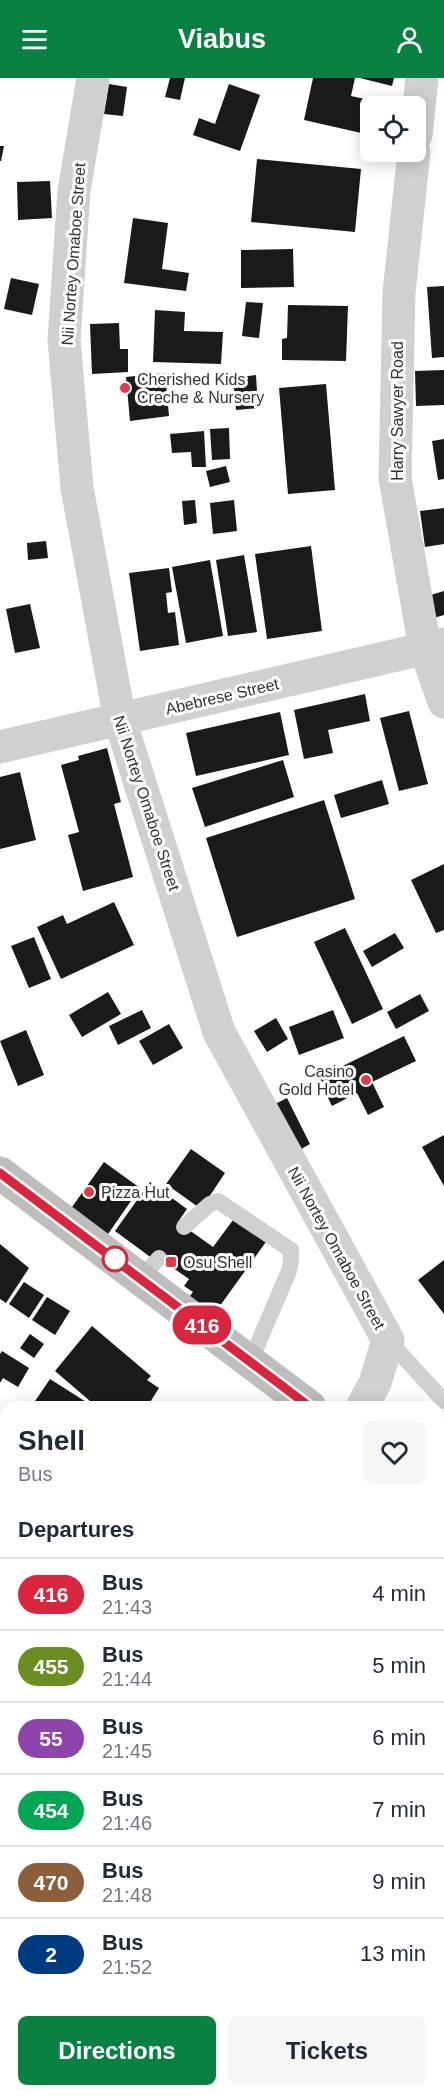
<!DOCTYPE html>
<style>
:root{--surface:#fff;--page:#f6f6f7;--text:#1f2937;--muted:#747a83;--line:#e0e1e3;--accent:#0b8043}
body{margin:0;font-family:Helvetica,sans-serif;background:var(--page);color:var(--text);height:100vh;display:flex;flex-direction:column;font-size:22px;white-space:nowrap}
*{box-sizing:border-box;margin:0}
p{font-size:20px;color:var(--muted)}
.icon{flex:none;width:33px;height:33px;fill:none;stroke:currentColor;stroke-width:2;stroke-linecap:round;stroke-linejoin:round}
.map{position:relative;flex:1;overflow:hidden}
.side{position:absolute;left:0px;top:1323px;width:444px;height:696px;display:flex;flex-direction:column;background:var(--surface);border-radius:18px 18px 0 0;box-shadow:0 3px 15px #0003}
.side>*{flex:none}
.badge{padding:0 12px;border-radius:20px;font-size:21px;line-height:39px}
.fabs{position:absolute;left:360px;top:18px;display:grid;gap:12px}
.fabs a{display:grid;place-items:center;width:66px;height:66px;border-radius:9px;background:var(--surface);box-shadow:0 3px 15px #0003;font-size:30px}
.map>.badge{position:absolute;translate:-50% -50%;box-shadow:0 0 0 3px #fff}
h2{padding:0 18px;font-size:22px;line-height:54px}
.round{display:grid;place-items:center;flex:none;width:63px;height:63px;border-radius:9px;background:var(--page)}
.headline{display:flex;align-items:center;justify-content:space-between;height:102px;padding:0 18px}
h1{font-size:28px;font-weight:800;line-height:45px}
.primary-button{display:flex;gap:12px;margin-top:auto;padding:12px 18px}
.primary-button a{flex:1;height:69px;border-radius:9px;background:var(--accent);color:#fff;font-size:24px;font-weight:800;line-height:69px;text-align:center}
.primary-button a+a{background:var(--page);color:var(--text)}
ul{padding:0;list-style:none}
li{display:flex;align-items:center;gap:18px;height:72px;padding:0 18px;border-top:2px solid var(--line)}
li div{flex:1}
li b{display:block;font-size:22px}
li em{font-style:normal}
li .badge{min-width:66px;font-weight:700;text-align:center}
header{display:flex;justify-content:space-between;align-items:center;height:78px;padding:0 18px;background:var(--accent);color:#fff;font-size:27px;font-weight:800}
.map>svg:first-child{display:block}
.building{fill:#1a1a1a}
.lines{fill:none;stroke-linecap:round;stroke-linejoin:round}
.service{stroke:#d0d0d0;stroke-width:16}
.minor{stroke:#d0d0d0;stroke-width:33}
.secondary{stroke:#bdbdbd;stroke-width:33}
.line-casing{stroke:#fff;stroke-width:14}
.line{stroke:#d7263d;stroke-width:9}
.poi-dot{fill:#e63946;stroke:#fff;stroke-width:2}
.stop-dot{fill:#fff;stroke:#d7263d;stroke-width:3}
.labels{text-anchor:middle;stroke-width:6;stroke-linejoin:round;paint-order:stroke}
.street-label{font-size:16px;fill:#333;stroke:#fff}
.poi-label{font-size:16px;fill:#333;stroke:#fff;text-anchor:start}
</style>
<header><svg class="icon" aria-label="menu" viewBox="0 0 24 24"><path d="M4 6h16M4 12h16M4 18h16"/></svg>Viabus<svg class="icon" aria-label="person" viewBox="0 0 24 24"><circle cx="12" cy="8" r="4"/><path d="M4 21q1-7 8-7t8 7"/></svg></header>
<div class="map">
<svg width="444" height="2019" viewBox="0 0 444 2019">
<rect width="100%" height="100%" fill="#fff"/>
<path class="building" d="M170 0H185L180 22 165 19Z
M313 0H355L351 18 388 26V28H370V57L304 42Z
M360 0H394L392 8Z
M109 6 127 9 123 38 104 36Z
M229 6 260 17 240 73 193 57 199 40 215 46Z
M0 68H4L1 83H0Z
M257 81 361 91 355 154 251 144Z
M50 103 52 140 18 142 17 104Z
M133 140 168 145 162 191 189 195 186 213 124 205Z
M293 171 294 209 241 210V172Z
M11 200 39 206 32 237 4 231Z
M444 208V279L432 280 427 209Z
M246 224 263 225 259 260 242 258Z
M288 227 348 228 346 283 282 282V261L287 260Z
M155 232 185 234 184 253 223 254 221 286 153 284Z
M119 245 120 271H128V294L92 296 90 246Z
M444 292V327L416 328 415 293Z
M165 295 169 338 130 343 126 299Z
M256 297 258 330 236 332 233 300Z
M326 306 335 412 288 416 279 310Z
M229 350 230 381 212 382 210 351Z
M204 353 206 389H192L191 374 172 375 170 356Z
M444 361V401L438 402 432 363Z
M226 388 230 404 210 409 206 393Z
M195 422 197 445 184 447 182 423Z
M234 422 237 453 213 456 210 425Z
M444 430V466L425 469 420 433Z
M46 463 48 480 28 482 27 465Z
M311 468 322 553 267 561 255 476Z
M244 477 257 554 228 558 216 482Z
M210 482 223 558 186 565 172 489Z
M169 490 172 514 166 515 168 535 175 534 179 567 140 573 129 495Z
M444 513V537L430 541 424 519Z
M30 526 40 570 15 575 6 531Z
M365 616 370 643 328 652 333 675 304 681 294 632Z
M409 633 428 706 399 713 380 640Z
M280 634 289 677 196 698 186 655Z
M107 670 121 724 114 726 133 799 83 813 68 757 79 754 61 687 79 682 78 678Z
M283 682 294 719 205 749 192 710Z
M20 694 36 762 0 771V699Z
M382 702 389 726 341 740 334 717Z
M324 722 355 821 237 859 206 760Z
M444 786V852L436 855 411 802Z
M114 824 134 867 61 901 37 849 63 837 67 846Z
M345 850 383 931 352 946 314 864Z
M395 855 404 870 372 889 363 873Z
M34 859 51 901 29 910 11 868Z
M108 914 121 936 82 959 69 937Z
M420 916 429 933 396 951 387 934Z
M142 932 151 950 118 967 109 948Z
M333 932 344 960 299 977 289 949Z
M276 940 288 961 267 974 254 953Z
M169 946 183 970 153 987 139 963Z
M26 952 44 997 18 1008 0 963Z
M404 958 416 983 372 1004 384 1029 368 1037 357 1015 332 1028 318 1000Z
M287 1020 310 1066 296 1074 273 1027Z
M444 1057V1108L422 1069Z
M191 1071 225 1095 201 1131 166 1106Z
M104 1084 140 1110 108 1156 72 1129Z
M150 1104 187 1131 178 1144 213 1169 236 1138 268 1161 217 1232 209 1227 204 1233 187 1222 193 1214 184 1208 189 1201 156 1178 153 1181 115 1153Z
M0 1166 29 1190 6 1225 0 1221Z
M444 1182V1236L418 1202Z
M24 1204 44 1217 29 1240 9 1226Z
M47 1219 70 1233 55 1257 32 1242Z
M92 1248 151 1298 147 1302 159 1310 147 1329H97L55 1293Z
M30 1256 44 1266 34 1280 20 1270Z
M2 1273 29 1290 18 1309 3 1300 0 1305V1276Z
M50 1301 94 1329H31Z
M2 1380 6 1383V1425L0 1421Z
M0 1438 6 1442V1446L0 1455Z
M438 1495 444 1499 438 1510Z
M0 1537H4L1 1553H0Z
M0 1734 6 1735V1773L0 1772Z
M444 1779V1850L438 1845V1786Z
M0 1813 6 1814V1834L0 1833Z
M5 1938H6V1961L0 1960Z
M2 1965 6 1966V1984L0 1982Z
M0 1987 6 1988V2000L0 1999Z
M11 2013H46L44 2019H9Z
M118 2013H156L154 2019H116Z
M203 2013H229L226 2019H200Z"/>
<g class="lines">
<path class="service" d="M184 1149 210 1126 218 1123 291 1172V1183L289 1193 250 1284
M141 1200 159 1180
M388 1262 444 1323
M438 1872 444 1877"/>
<path class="minor" d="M93 0 74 113 64 262 77 410 120 642 219 954 388 1262 375 1305 362 1329
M416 57 422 0
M414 74 399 215 395 400 425 570 444 624
M0 669 444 566
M0 1713 6 1714
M438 1915 444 1908
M84 2019 86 2013
M347 2019 352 2013"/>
<path class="secondary" d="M0 1095 310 1329
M438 1429 444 1433"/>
</g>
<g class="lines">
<g class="line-casing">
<path id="line" d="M0 1095 310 1329"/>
</g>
<use href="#line" class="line"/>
</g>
<g class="poi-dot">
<circle cx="125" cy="310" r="6"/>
<circle cx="366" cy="1002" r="6"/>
<circle cx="89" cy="1114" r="6"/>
<rect x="165" y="1178" width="12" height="12" rx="3"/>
</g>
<circle class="stop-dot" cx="115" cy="1181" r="12"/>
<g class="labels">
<g class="street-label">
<text transform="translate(73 176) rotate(-86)" y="6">Nii Nortey Omaboe Street</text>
<text transform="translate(397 333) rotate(-90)" y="6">Harry Sawyer Road</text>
<text transform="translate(222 618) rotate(-13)" y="6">Abebrese Street</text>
<text transform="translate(147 725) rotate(72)" y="6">Nii Nortey Omaboe Street</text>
<text transform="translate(337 1170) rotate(61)" y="6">Nii Nortey Omaboe Street</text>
</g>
<g class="poi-label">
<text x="137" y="307">Cherished Kids<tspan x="137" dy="18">Creche &amp; Nursery</tspan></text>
<text x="354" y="999" text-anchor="end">Casino<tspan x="354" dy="18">Gold Hotel</tspan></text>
<text x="101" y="1120">Pizza Hut</text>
<text x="183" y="1190">Osu Shell</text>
</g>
</g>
</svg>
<div class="fabs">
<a><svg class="icon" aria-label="locate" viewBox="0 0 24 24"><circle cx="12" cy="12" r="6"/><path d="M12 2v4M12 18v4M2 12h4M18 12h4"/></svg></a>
</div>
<b class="badge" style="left:202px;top:1247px;background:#d7263d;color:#fff">416</b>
<section class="side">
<div class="headline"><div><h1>Shell</h1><p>Bus</p></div><a class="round"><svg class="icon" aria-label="heart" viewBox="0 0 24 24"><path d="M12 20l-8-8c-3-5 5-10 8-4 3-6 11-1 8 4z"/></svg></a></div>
<h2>Departures</h2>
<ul>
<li><span class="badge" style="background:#d7263d;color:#fff">416</span><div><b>Bus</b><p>21:43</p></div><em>4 min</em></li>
<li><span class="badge" style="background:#6b8e23;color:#fff">455</span><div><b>Bus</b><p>21:44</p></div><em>5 min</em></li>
<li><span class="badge" style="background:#8e44ad;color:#fff">55</span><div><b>Bus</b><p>21:45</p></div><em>6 min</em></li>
<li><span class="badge" style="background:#00a651;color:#fff">454</span><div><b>Bus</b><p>21:46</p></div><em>7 min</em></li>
<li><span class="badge" style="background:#8b5e3c;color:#fff">470</span><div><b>Bus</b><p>21:48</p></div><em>9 min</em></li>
<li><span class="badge" style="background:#003b80;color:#fff">2</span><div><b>Bus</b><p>21:52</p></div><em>13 min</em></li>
</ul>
<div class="primary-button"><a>Directions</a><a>Tickets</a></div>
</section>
</div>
